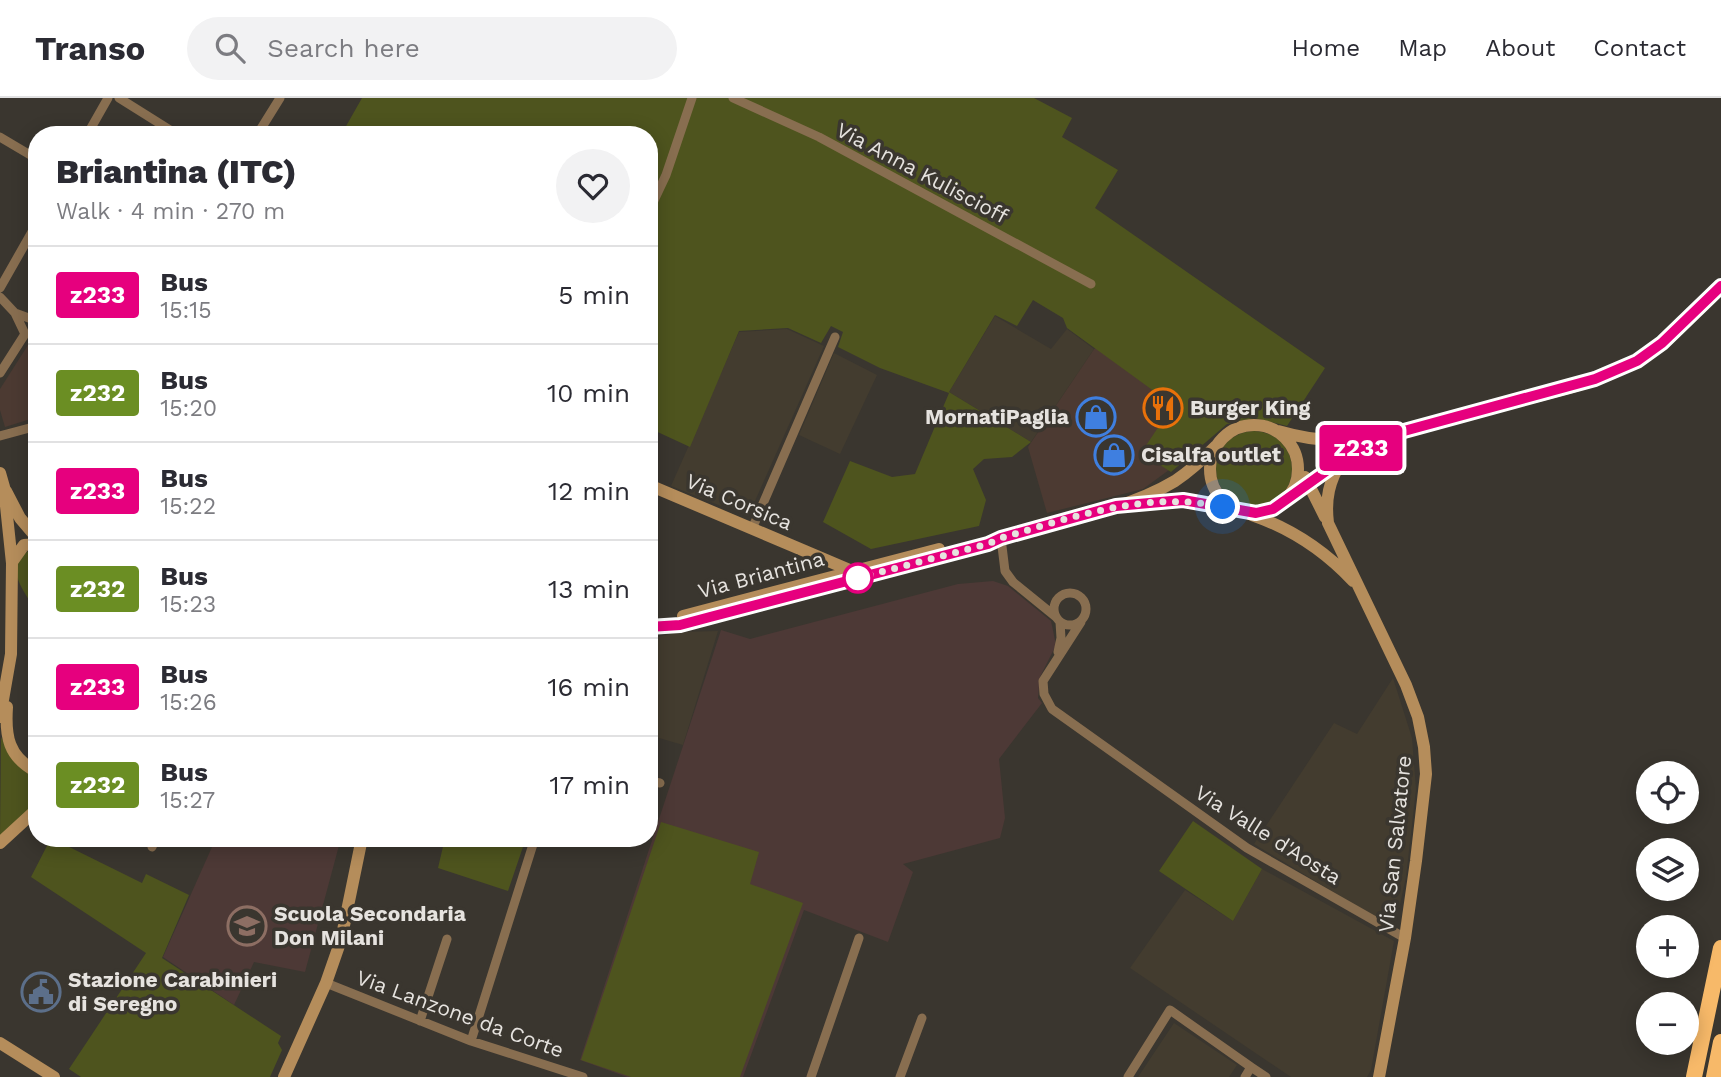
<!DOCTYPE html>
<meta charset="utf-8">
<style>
:root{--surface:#fff;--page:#f2f2f3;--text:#2b2b33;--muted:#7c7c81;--line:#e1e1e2}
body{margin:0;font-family:"Work Sans",sans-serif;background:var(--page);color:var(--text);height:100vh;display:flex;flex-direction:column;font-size:26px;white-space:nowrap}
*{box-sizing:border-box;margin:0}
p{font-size:23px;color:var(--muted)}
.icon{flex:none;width:38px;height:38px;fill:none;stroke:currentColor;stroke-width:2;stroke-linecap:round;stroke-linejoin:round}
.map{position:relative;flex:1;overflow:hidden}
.details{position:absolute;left:28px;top:28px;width:630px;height:721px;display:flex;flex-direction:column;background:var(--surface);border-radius:28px;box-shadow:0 4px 18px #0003}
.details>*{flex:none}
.badge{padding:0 14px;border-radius:5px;font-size:24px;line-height:46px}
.controls{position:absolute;left:1636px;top:663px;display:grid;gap:14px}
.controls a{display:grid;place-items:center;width:63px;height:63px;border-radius:50%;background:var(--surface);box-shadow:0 4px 18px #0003;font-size:35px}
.you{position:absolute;width:35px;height:35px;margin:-18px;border:5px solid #fff;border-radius:50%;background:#1a73e8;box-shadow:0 0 0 10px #1a73e833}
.map>.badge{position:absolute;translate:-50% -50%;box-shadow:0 0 0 4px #fff}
.round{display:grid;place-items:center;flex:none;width:74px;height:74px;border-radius:37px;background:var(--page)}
.overview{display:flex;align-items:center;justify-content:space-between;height:119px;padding:0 28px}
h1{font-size:33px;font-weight:800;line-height:52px}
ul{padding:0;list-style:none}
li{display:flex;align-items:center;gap:21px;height:98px;padding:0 28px;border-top:2px solid var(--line)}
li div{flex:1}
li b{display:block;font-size:26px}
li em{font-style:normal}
li .badge{min-width:77px;font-weight:700;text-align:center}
header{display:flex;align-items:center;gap:42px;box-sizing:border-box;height:98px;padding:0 35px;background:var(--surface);border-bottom:2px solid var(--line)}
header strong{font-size:33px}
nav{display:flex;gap:38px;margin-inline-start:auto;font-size:24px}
.search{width:490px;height:63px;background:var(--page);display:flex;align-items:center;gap:18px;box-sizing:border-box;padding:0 24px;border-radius:38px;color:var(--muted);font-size:26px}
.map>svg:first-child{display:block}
.commercial{fill:#4c3a32}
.built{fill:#433c2f}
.education{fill:#4d3936}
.green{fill:#4e541e}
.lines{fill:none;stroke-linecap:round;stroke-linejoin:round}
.street{stroke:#886e50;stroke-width:9}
.secondary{stroke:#b58d5b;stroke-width:12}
.highway{stroke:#f7b969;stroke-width:16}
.line-casing{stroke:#fff;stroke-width:16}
.line{stroke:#e6007e;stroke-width:10}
.walk{stroke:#e6e3df;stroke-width:7;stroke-dasharray:0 12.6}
.stop-dot{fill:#fff;stroke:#e6007e;stroke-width:3.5}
.labels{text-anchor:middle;stroke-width:7;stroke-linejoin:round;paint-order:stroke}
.street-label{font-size:21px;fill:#e6e3df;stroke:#3a362f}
.poi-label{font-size:21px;font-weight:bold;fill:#e6e3df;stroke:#3a362f;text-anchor:start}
</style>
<header>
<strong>Transo</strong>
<div class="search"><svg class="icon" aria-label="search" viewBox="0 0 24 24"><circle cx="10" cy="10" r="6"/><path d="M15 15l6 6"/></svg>Search here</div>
<nav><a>Home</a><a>Map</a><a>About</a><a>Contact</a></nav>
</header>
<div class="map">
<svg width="1721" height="979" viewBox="0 0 1721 979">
<rect width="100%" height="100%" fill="#3a362f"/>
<path class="commercial" d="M1125 232 1212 282 1184 361 1143 391 1047 415 1028 349 1094 251Z
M37 233V319L5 329 0 312V291Z"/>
<path class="built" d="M995 218 1051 251 1067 231 1094 251 1031 344 949 294Z
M787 231 824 248 751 412 728 403 721 408 671 388 739 234Z
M834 255 877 277 840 356 799 337Z
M718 533 683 647 649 637V541L680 534Z
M1393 580 1412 640 1416 691 1406 779 1397 820 1383 824 1254 746 1334 625 1357 636Z
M1262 771 1394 843 1371 972 1367 979H1291L1130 870 1185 792 1233 823Z
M1174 925 1237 967 1229 979H1138Z"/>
<path class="education" d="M993 483 1008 488 1051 523 1056 547 1040 579 1038 600 1042 605 999 661 1005 720 1000 740 903 766 913 774 888 844 804 812 743 979H627L580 962 721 532 750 541 958 486Z
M216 740H341L305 874 254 864 234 907 163 859Z"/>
<path class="green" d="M362 0H1034L1072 20 1062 39 1118 72 1095 110 1325 270 1287 328 1255 320 1227 326 1171 374 1141 355 1173 307 1067 230 1063 220 1033 202 1017 228 995 217 949 294 1031 344 1012 359 984 361 973 371 986 402 979 428 871 451 823 424 850 363 892 379 915 376 949 295 880 270 838 249 843 234 831 228 821 245 788 230 739 233 690 349 649 330V37H341Z
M1216 371a38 38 0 1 1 76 0a38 38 0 1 1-76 0Z
M37 449V490L30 503C15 481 6 461 37 449Z
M1 639 11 659 37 680V705L0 739Z
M1193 723 1262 771 1233 823 1159 773Z
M661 724 759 754 750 786 803 805 740 979H631L581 962Z
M51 740 142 785 146 776 189 797 162 860 281 938 278 945 282 952 270 979H81L69 971 146 855 31 779Z
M445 740H526L508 793 438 770Z"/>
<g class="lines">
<path class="street" d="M119 0 178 37
M733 0 819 39 1091 186
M87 37 108 0
M257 37 280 0
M0 39 37 61
M649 113 666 77 692 0
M0 190 37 125
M0 199 15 215 37 223
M0 275 25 236 15 215
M0 338 37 328
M752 431 835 239
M1001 440 1005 473 1013 484 1056 519
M1054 511a16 16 0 1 1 32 0a16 16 0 1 1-32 0Z
M1081 524 1043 583 1044 596 1052 611 1247 750 1405 840
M1058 554 1061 540 1060 524
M649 683 660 685
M152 749 156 740
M326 885 471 943 583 979
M420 923 447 841
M471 943 535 740
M811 979 859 840
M900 979 922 920
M1128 979 1170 912 1251 969
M1245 979 1251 969 1266 979"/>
<path class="secondary" d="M1210 371a44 44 0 1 1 88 0a44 44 0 1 1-88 0Z
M1278 333C1299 339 1319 343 1341 342 1396 340 1449 321 1502 307 1547 295 1598 286 1638 262 1670 244 1695 214 1721 188
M1342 362C1329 383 1325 401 1328 425L1406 587 1418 619 1424 649 1426 676 1416 763 1405 840 1379 979
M0 375 4 389 12 465 11 556 0 619
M1305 379 1325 419
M649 387 852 473
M6 393 20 420 37 440
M1292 398 1350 356 1376 342
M1133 407 1183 402 1229 410
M1252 417C1292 431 1324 452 1353 483
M12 464 24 447 37 446
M683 518 939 451
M655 528 680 527 710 519 988 446 1001 440C1057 424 1125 413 1175 383 1190 373 1203 361 1216 348
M7 609C5 638 8 659 37 674
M0 745 37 711
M0 945 54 979
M284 979 326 885 341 842 362 740"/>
<path class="highway" d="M1694 979 1721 850
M1714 979 1721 944"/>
</g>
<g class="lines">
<g class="line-casing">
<path id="line" d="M649 529 680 527 710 519 988 446 1001 440 1116 408 1183 402 1256 415 1273 411 1350 356 1382 339 1595 281 1637 263 1662 245 1721 188"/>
</g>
<use href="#line" class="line"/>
<path class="walk" d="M858 480 988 446 1001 440C1073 419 1148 392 1223 409"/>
</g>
<defs>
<g id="restaurant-ring" transform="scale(2.0125)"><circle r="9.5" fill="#3a362f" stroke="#e8710a" stroke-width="1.5"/><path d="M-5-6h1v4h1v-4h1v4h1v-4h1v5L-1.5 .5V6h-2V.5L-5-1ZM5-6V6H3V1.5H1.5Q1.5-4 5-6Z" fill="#e8710a"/></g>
<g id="shop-ring" transform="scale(2.0125)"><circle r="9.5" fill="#3a362f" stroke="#3f7fe0" stroke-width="1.5"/><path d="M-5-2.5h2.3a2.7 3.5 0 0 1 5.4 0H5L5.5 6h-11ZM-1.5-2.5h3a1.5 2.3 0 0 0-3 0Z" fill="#3f7fe0"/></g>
<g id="school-ring" transform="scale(2.0125)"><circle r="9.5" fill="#3a362f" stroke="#8d6e63" stroke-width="1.5"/><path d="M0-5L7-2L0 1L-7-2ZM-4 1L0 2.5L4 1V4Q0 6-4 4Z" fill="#8d6e63"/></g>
<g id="civic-ring" transform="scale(2.0125)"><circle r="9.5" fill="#3a362f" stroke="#5c6f8a" stroke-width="1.5"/><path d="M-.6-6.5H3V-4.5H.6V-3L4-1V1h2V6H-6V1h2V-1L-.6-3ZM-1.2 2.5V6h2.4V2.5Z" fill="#5c6f8a"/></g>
</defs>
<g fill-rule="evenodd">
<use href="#restaurant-ring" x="1163" y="310"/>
<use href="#shop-ring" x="1096" y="319"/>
<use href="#shop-ring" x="1114" y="357"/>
<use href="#school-ring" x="247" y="828"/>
<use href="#civic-ring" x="41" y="894"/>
</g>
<circle class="stop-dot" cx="858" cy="480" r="14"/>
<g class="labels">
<g class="street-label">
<text transform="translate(922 75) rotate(28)" y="7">Via Anna Kuliscioff</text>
<text transform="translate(739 404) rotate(23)" y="7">Via Corsica</text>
<text transform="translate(761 477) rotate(-15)" y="7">Via Briantina</text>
<text transform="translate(1268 737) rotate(32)" y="7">Via Valle d'Aosta</text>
<text transform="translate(1395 746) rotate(-84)" y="7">Via San Salvatore</text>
<text transform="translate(460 916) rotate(20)" y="7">Via Lanzone da Corte</text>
</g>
<g class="poi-label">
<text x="1190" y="317">Burger King</text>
<text x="1069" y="326" text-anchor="end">MornatiPaglia</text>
<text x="1141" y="364">Cisalfa outlet</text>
<text x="274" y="823">Scuola Secondaria<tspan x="274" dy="24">Don Milani</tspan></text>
<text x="68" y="889">Stazione Carabinieri<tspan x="68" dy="24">di Seregno</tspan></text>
</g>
</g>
</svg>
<div class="controls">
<a><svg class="icon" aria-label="locate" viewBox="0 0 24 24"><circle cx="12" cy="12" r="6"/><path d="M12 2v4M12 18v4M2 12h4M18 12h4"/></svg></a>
<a><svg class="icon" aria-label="layers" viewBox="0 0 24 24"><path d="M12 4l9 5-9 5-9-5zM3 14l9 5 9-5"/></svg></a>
<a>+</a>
<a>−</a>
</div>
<div class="you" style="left:1223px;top:409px"></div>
<b class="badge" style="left:1361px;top:350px;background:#e6007e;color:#fff">z233</b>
<section class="details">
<div class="overview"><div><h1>Briantina (ITC)</h1><p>Walk · 4 min · 270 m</p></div><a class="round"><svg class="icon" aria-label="heart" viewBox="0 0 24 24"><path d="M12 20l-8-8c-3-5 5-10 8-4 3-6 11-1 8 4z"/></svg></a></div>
<ul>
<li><span class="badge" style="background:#e6007e;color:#fff">z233</span><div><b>Bus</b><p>15:15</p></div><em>5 min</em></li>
<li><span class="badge" style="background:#6b8e23;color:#fff">z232</span><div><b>Bus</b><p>15:20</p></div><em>10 min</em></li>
<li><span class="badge" style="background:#e6007e;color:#fff">z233</span><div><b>Bus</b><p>15:22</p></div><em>12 min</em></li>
<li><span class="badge" style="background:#6b8e23;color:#fff">z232</span><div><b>Bus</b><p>15:23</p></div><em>13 min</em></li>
<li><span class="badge" style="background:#e6007e;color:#fff">z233</span><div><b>Bus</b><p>15:26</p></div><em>16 min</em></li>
<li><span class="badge" style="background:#6b8e23;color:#fff">z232</span><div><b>Bus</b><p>15:27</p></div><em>17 min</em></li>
</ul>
</section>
</div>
